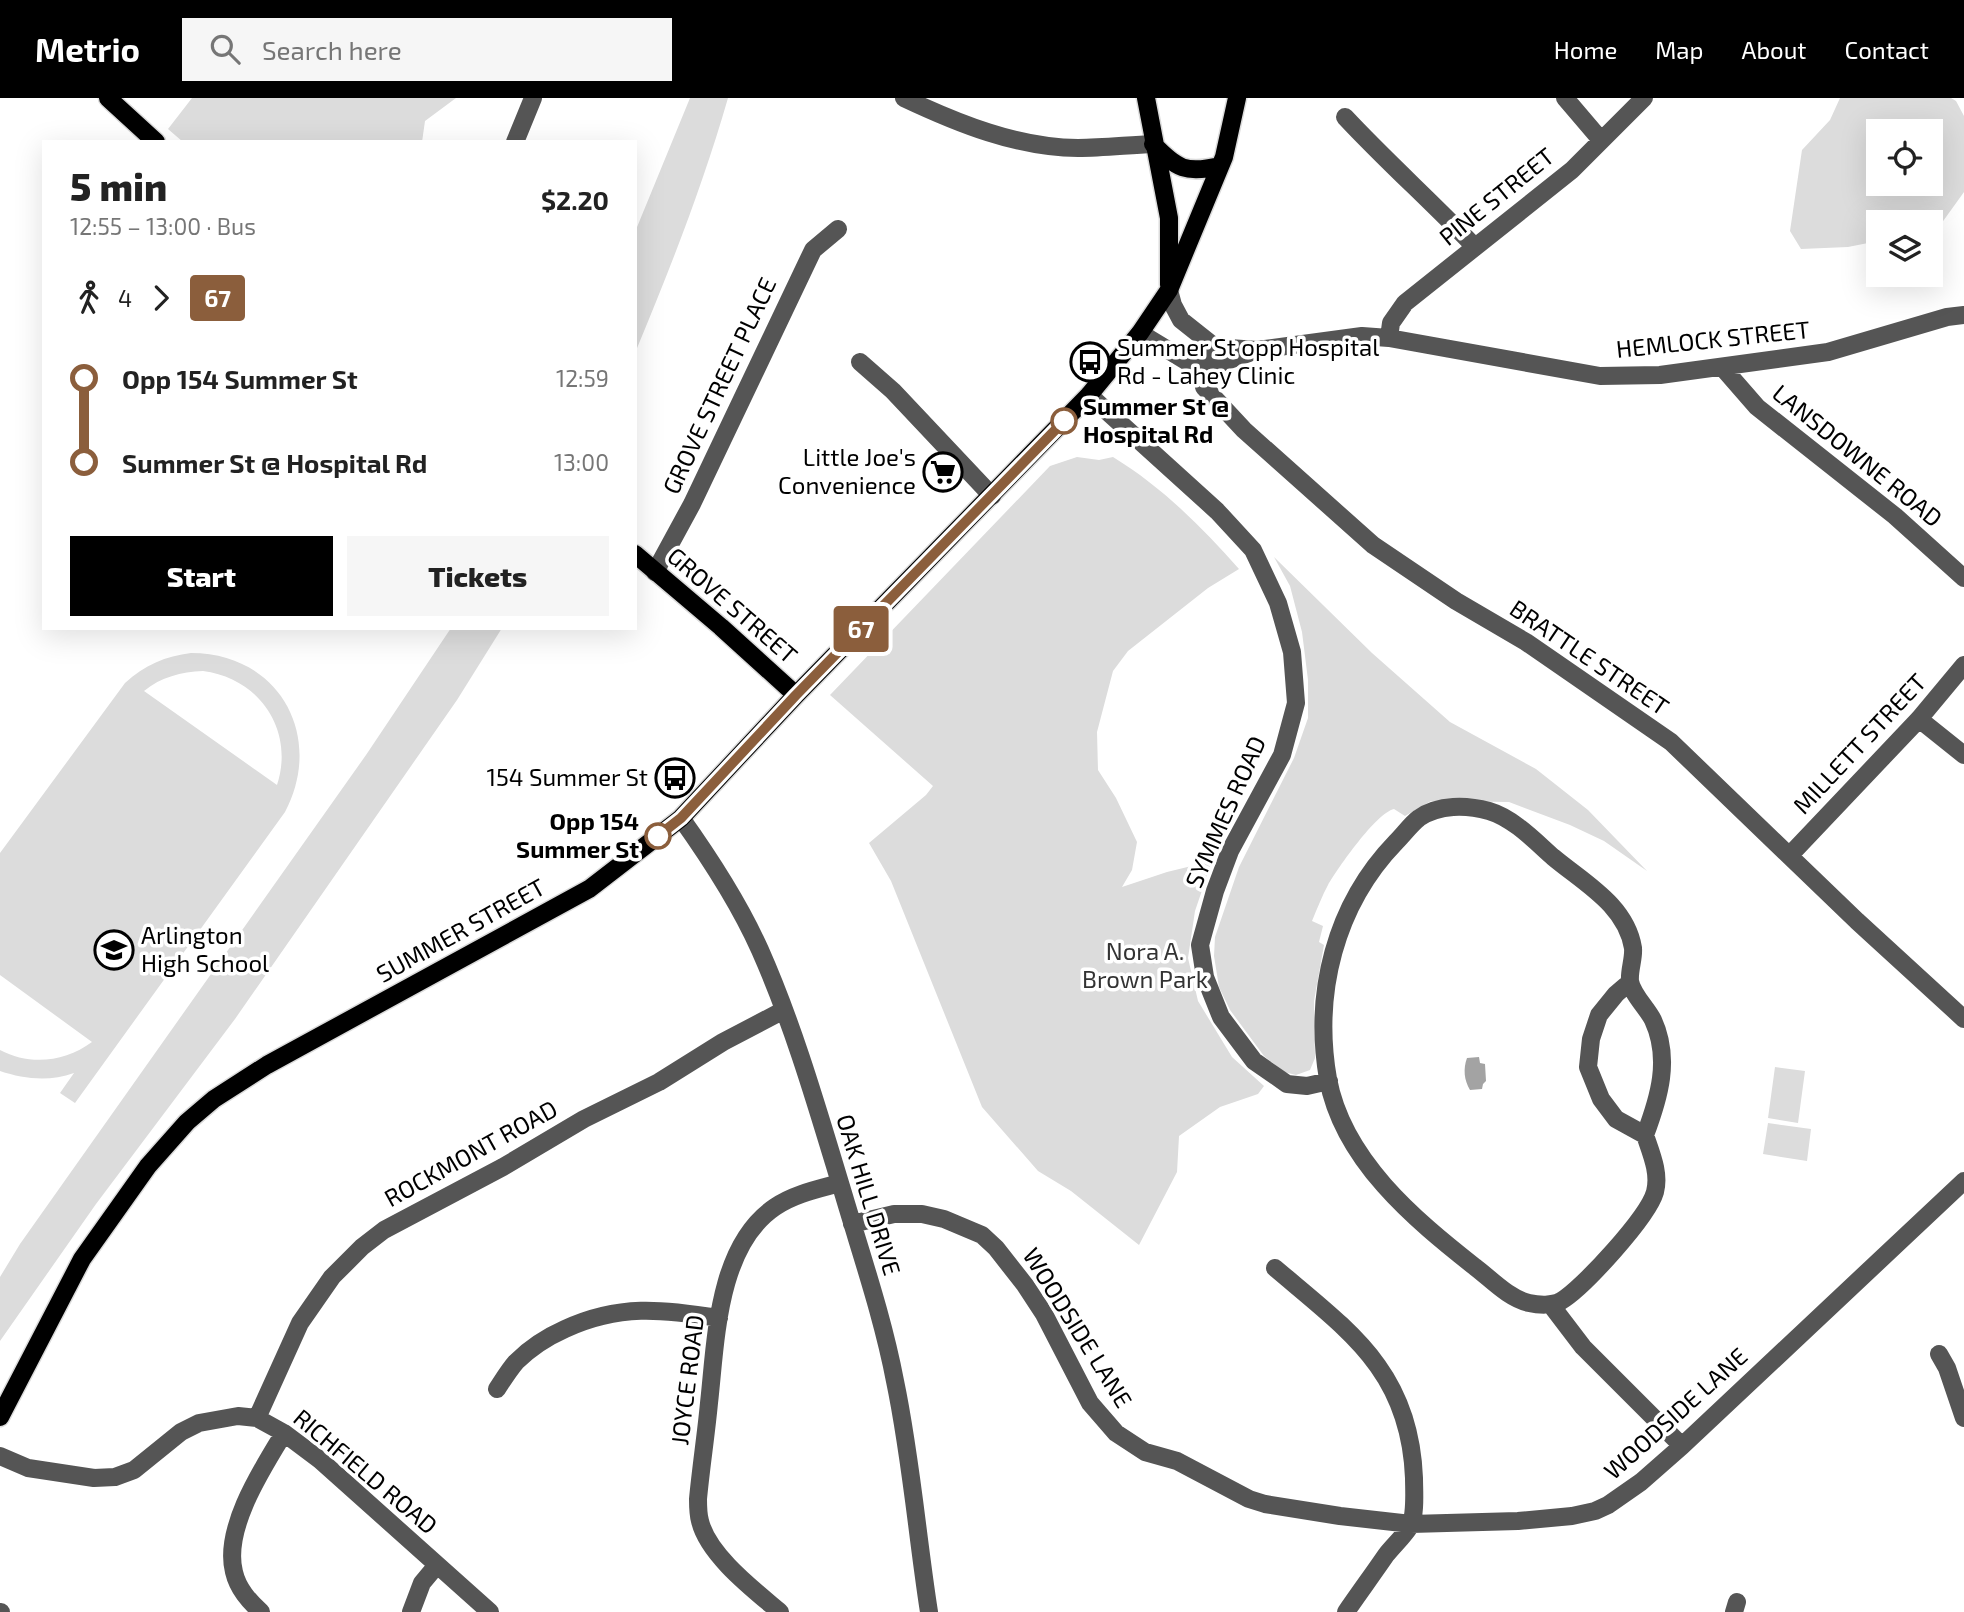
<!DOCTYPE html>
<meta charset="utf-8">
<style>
:root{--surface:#fff;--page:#f6f6f6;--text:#222;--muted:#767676;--accent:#000}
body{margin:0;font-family:"Exo 2",sans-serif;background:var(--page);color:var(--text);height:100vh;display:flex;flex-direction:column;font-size:26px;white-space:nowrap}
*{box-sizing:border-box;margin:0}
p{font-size:23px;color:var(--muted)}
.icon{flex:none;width:38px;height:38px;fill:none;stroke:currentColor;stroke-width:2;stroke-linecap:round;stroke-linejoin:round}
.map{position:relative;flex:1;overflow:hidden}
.side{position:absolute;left:42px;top:42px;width:595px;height:490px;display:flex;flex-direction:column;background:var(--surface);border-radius:0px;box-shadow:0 7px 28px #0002}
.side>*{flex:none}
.badge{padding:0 14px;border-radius:5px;font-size:24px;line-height:46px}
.tools{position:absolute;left:1866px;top:21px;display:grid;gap:14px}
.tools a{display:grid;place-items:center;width:77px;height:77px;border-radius:0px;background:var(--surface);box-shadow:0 7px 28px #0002;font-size:35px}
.map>.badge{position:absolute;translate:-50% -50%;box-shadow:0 0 0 4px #fff}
.legs{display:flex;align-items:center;gap:10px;height:77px;padding:0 28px;font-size:23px}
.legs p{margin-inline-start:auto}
.headline{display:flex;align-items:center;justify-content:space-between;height:119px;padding:0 28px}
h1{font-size:38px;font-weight:800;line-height:52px}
.button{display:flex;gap:14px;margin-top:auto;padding:14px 28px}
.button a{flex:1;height:80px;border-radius:0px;background:var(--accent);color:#fff;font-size:28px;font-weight:800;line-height:80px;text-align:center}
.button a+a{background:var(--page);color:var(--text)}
ul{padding:0 28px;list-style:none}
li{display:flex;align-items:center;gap:24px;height:84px;font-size:26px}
li i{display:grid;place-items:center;width:10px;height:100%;margin:0 9px;background:currentColor}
li i::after{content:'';width:18px;height:18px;margin:-9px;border:5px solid;border-radius:50%;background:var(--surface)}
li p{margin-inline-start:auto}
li:first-child i{background:linear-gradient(#0000 50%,currentColor 0)}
li:last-child i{background:linear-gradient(currentColor 50%,#0000 0)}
header{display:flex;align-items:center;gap:42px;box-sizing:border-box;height:98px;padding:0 35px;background:var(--accent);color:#fff}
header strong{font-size:33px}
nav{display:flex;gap:38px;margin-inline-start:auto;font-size:24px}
.search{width:490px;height:63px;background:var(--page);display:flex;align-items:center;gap:18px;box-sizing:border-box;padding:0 24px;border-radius:0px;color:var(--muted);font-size:26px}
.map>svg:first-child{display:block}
.green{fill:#dcdcdc;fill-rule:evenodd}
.water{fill:#a3a3a3}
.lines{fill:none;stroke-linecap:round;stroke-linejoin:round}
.major-casing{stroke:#dbdbdb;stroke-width:21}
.minor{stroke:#555;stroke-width:18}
.major{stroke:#000;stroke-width:18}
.line-1-casing{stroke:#fff;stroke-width:16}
.line-1{stroke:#8b5e3c;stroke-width:10}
.stop-1-dot{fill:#fff;stroke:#8b5e3c;stroke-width:3.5}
.labels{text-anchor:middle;stroke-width:7;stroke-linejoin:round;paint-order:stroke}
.street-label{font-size:24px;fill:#000;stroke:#fff}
.poi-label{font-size:24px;fill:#000;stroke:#fff;text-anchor:start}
.stop-label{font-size:24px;font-weight:bold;fill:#000;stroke:#fff;text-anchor:start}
.park-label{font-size:24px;fill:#333;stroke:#fff}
</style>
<header>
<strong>Metrio</strong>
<div class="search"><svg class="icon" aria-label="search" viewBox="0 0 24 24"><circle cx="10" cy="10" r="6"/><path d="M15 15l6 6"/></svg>Search here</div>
<nav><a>Home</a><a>Map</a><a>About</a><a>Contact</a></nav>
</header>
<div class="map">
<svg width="1964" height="1514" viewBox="0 0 1964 1514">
<rect width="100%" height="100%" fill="#fff"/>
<path class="green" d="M192 0H456L425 23 422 44H183L168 31Z
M690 0H728C703 87 670 171 635 255V134Z
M1840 0H1951L1956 3 1964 18V94L1941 126 1930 132V124H1878V143L1848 149 1801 151 1790 133 1802 52 1830 22ZM1878 33H1930V86H1878Z
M1077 359 1099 362 1113 359C1162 389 1202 429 1239 471L1208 490 1128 553 1113 573 1097 634 1098 672 1116 700 1137 744 1132 772 1122 789 1167 774 1212 763 1195 813 1188 860 1198 903 1232 959 1264 988 1258 996 1220 1009 1179 1038 1177 1074 1139 1147 1071 1093 1038 1073 982 1009 891 783 869 745 926 697 933 688 830 597 1050 368Z
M1274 459 1372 555 1450 624 1536 671 1588 712 1647 773 1604 743 1570 727 1509 704 1431 703 1405 718 1394 711C1376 715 1338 770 1328 787 1322 798 1317 811 1312 823L1323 828 1319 844 1324 847 1314 903 1315 960 1310 972 1296 977 1284 974 1264 958 1230 912 1219 889 1214 858 1215 839 1239 769 1294 660 1308 620V582L1302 534 1290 488Z
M451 530H502L457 602 235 921 96 1106 0 1243V1179L20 1146 366 657Z
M191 555C279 555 325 638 285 714L75 1005 60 995 74 975C49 984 24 981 0 973V952C30 968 65 964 92 944L0 877V755L125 585C144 567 166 558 191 555ZM203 573C259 580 295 632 277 687L144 593C161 579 181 574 203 573Z
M1775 969 1805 973 1798 1025 1768 1020Z
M1768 1025 1811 1031 1807 1063 1763 1056Z"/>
<path class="water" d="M1479 959 1480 965 1485 966 1486 983 1483 986 1482 991 1470 992C1464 982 1463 971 1467 960Z"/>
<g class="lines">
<g class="major-casing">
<path id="major" d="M108 0 156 44
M1146 0 1169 120V187
M1153 46C1177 71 1186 76 1220 68
M635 456 721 529 796 597
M0 1319 82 1161 148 1068 187 1024 214 1001 267 967 589 791 681 720 796 597 1089 297 1140 235 1169 192 1224 59 1237 0"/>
</g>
<path class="minor" d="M904 0C957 25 1018 50 1078 50 1103 50 1128 47 1153 46
M1565 0 1600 41
M1345 19C1387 64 1432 104 1474 148
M515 44 533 0
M1169 192 1173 207 1181 222 1215 249 1257 252 1362 238 1389 240 1600 278 1660 277 1828 254 1947 219 1964 217
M1140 235 1201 272 1249 255
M1389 240 1391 225 1405 205 1572 72 1644 0
M1215 249 1201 272 1204 289 1244 332 1373 447 1456 503 1526 544 1671 644 1857 823 1964 921
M860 264 893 293 992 398
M1723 270 1757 309 1895 418 1964 480
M1089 297 1217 413 1253 452 1278 505 1292 554 1296 605 1282 657 1230 753 1215 793 1200 847 1205 879 1221 919 1254 963 1287 986 1307 988 1329 983
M655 474 692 406 813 152 838 131
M1919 621 1964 657
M681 720C711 762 739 805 760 852 795 931 819 1016 844 1098 862 1159 883 1220 895 1283 911 1359 917 1437 929 1514
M1790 757 1919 621 1964 567
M1630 884 1616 896 1599 917 1591 941 1588 969 1601 1001 1616 1021 1645 1037C1651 1055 1660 1075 1655 1094 1648 1119 1583 1190 1561 1203 1553 1208 1538 1207 1529 1205 1508 1200 1491 1181 1475 1169 1414 1121 1343 1062 1328 981 1313 895 1335 807 1396 744 1404 736 1411 726 1419 720 1439 706 1467 707 1489 713 1513 720 1535 743 1553 759 1584 785 1626 807 1633 850 1634 861 1629 872 1630 883 1632 896 1647 910 1653 922 1671 961 1659 1000 1645 1037
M852 1126 894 1116H922L944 1121 982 1137 996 1150 1025 1187 1044 1216 1090 1305 1116 1335 1145 1354 1177 1363 1249 1401 1265 1406 1340 1418 1411 1426 1518 1423 1572 1418 1595 1413 1608 1407 1641 1384 1682 1348 1964 1083
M1275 1170C1349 1233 1410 1273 1414 1380 1414 1393 1416 1416 1410 1428 1404 1438 1394 1447 1386 1457 1373 1476 1359 1495 1346 1514
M1551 1207 1583 1249 1682 1348
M1939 1256 1947 1270 1964 1320
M497 1291C503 1282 509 1272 516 1264 530 1250 547 1239 565 1231 619 1206 662 1211 719 1220
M257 1320 300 1225 332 1179 362 1149 384 1132 503 1069 584 1021 659 984 723 944 784 912
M0 1358 28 1370 94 1380 115 1379 134 1372 181 1334 199 1325 238 1318 257 1320 284 1335 320 1362 490 1514
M0 1514H1
M261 1514C249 1503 238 1491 234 1474 223 1431 262 1371 284 1335
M411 1514 422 1485 437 1467
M780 1514C754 1492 708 1457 700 1423 698 1416 698 1408 698 1401 701 1369 706 1337 709 1305 716 1243 717 1148 775 1109 794 1096 818 1091 840 1085
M1734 1514 1737 1504"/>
<use href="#major" class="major"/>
</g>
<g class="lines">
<g class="line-1-casing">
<path id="line-1" d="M658 738 681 720 796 597 1064 323"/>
</g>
<use href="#line-1" class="line-1"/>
</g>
<defs>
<g id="bus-ring" transform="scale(2.0125)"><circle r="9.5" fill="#fff" stroke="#000" stroke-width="1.5"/><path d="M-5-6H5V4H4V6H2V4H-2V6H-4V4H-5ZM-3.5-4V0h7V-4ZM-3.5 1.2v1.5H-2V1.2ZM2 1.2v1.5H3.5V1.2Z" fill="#000"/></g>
<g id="supermarket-ring" transform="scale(2.0125)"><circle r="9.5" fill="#fff" stroke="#000" stroke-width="1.5"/><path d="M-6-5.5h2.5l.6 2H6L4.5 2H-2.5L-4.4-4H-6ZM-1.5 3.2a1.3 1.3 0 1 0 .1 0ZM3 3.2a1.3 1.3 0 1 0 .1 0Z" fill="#000"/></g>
<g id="school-ring" transform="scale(2.0125)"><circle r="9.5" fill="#fff" stroke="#000" stroke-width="1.5"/><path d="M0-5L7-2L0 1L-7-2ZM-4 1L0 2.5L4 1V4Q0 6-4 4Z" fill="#000"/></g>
</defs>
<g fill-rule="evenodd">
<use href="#bus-ring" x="1090" y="264"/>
<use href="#supermarket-ring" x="943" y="374"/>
<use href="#bus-ring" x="675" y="680"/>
<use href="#school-ring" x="114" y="852"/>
</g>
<g class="stop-1-dot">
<circle cx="1064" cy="323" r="12"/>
<circle cx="658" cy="738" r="12"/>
</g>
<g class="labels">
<g class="street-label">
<text transform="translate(1497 99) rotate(-39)" y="8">PINE STREET</text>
<text transform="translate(1713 242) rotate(-6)" y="8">HEMLOCK STREET</text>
<text transform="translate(720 288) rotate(-65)" y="8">GROVE STREET PLACE</text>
<text transform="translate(1857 358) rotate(39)" y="8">LANSDOWNE ROAD</text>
<text transform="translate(732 508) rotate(41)" y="8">GROVE STREET</text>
<text transform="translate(1589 560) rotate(34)" y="8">BRATTLE STREET</text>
<text transform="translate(1860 646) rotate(-47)" y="8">MILLETT STREET</text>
<text transform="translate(1226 714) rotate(-66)" y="8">SYMMES ROAD</text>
<text transform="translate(461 833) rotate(-29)" y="8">SUMMER STREET</text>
<text transform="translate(471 1056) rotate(-29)" y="8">ROCKMONT ROAD</text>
<text transform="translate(868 1097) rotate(73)" y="8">OAK HILL DRIVE</text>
<text transform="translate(1077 1230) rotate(58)" y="8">WOODSIDE LANE</text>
<text transform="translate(688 1282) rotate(-83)" y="8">JOYCE ROAD</text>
<text transform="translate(1676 1316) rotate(-42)" y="8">WOODSIDE LANE</text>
<text transform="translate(365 1374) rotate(40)" y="8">RICHFIELD ROAD</text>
</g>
<g class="poi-label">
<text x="1117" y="258">Summer St opp Hospital<tspan x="1117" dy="28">Rd - Lahey Clinic</tspan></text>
<text x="916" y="368" text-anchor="end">Little Joe's<tspan x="916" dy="28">Convenience</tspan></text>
<text x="648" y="688" text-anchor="end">154 Summer St</text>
<text x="141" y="846">Arlington<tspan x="141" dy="28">High School</tspan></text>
</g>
<g class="stop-label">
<text x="1083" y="317">Summer St @<tspan x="1083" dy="28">Hospital Rd</tspan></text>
<text x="639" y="732" text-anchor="end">Opp 154<tspan x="639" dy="28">Summer St</tspan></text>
</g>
<g class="park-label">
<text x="1145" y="862">Nora A.<tspan x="1145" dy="28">Brown Park</tspan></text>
</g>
</g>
</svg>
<div class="tools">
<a><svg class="icon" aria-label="locate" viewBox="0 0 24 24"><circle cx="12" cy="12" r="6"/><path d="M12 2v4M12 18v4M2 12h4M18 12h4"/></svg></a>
<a><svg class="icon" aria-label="layers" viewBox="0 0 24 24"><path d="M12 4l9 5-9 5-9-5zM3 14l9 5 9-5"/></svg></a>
</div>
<b class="badge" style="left:861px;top:531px;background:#8b5e3c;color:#fff">67</b>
<section class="side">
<div class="headline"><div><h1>5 min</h1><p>12:55 – 13:00 · Bus</p></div><b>$2.20</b></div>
<div class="legs"><svg class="icon" aria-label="walk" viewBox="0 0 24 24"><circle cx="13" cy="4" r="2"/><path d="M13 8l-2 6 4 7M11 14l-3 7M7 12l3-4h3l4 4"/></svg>4<svg class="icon" aria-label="forward" viewBox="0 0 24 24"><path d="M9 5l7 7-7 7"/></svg><b class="badge" style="background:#8b5e3c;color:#fff">67</b></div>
<ul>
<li><i style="color:#8b5e3c"></i><b>Opp 154 Summer St</b><p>12:59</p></li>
<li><i style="color:#8b5e3c"></i><b>Summer St @ Hospital Rd</b><p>13:00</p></li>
</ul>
<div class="button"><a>Start</a><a>Tickets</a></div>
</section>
</div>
